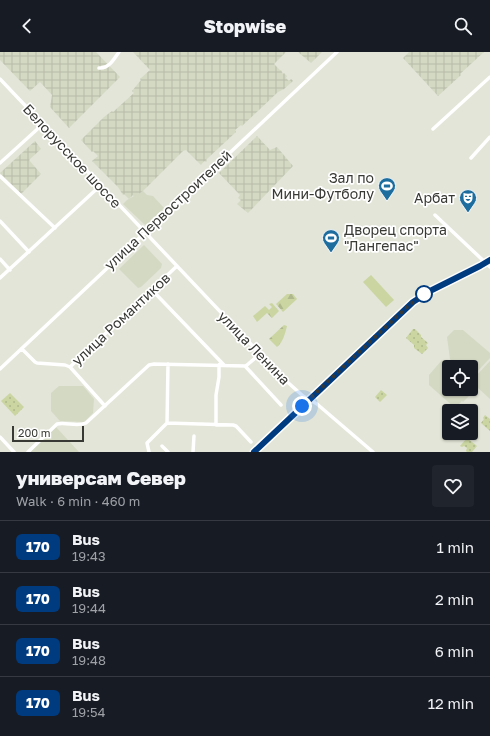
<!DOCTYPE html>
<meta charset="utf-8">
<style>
:root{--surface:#171b24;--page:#20242c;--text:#f1f3f6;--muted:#9ea1a6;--line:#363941}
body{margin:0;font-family:"Golos Text",sans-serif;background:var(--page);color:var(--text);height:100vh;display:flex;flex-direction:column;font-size:15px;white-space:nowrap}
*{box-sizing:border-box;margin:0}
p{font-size:13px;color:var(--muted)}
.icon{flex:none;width:22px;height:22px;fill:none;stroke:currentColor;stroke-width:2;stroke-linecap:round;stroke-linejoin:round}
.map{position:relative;height:400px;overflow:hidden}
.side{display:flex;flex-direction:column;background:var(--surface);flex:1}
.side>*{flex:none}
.badge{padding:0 8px;border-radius:6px;font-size:14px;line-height:26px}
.tools{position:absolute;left:442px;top:308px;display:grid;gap:8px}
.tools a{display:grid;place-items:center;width:36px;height:36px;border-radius:4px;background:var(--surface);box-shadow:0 1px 3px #0004;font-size:20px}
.scale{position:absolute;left:12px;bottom:10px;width:72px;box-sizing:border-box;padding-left:4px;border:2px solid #383934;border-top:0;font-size:11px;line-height:14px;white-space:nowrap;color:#383934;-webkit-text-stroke:3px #fff;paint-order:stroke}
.you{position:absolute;width:20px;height:20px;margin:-10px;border:3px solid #fff;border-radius:50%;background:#1a73e8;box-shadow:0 0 0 6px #1a73e833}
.map>.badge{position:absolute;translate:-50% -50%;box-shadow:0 0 0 2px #fff}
.round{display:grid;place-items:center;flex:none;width:42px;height:42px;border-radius:4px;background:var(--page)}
.summary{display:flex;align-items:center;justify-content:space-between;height:68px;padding:0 16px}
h1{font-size:19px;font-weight:800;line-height:30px}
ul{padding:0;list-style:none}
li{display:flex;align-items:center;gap:12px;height:52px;padding:0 16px;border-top:1px solid var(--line)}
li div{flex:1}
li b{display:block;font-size:15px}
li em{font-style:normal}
li .badge{min-width:44px;font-weight:700;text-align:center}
header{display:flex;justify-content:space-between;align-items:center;height:52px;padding:0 16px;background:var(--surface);font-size:18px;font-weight:800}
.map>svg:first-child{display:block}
.built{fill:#d4d9c4}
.industrial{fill:url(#industrial-grid)}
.grass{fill:url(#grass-dots)}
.forest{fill:url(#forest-firs)}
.garden{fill:#cad5a2}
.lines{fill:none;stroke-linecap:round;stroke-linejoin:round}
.minor{stroke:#fff;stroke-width:3.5}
.line-casing{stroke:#fff;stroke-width:9}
.line{stroke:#003b80;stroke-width:6}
.walk{stroke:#383934;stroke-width:4;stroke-dasharray:0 7.2}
.stop-dot{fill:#fff;stroke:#003b80;stroke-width:2}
.labels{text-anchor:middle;stroke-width:3.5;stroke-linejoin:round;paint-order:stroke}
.street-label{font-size:14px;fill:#383934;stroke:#fff}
.poi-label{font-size:14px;fill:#383934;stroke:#fff;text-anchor:end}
</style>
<header><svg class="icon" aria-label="back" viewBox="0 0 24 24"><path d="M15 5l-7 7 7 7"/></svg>Stopwise<svg class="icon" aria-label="search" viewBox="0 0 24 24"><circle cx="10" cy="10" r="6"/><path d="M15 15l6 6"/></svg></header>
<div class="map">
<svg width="490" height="400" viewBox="0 0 490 400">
<defs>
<pattern id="industrial-grid" width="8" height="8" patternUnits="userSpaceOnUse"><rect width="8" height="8" fill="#d4d9c4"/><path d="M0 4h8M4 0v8" fill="none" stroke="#b7bba9"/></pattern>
<pattern id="grass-dots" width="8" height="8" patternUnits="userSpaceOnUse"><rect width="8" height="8" fill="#cad5a2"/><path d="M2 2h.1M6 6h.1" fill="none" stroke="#aeb88c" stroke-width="1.8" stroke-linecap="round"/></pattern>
<pattern id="forest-firs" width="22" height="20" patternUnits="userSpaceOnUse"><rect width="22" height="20" fill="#cad5a2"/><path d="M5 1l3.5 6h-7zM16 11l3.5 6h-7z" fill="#aeb88c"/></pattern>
</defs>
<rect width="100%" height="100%" fill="#e2e5d7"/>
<path class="built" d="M143 139 147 143 153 144 164 156 146 173 144 172 123 152 127 148Z
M144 193 162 212 161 216 141 235 138 236 119 217Z
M454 278H463L490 301V306L474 323 471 324V315H456L450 307 447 285Z
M442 308 454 315H449V337H470V343L463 350 462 349 455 356 429 333V323Z
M490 309V347L477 335 476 324Z
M59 334H83L94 347 93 361 84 370 60 369 51 359V341Z
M56 375 79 400H30Z"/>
<path class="industrial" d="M0 0H96L120 25 69 76 50 55 52 43 40 30 30 39 0 8Z
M133 0H286L274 12 280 18H281L283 22 284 21 287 24 286 26 289 29 291 27 293 29 284 37 278 40 242 74 241 73 235 78 236 80 208 106 206 108 207 109 206 110 204 109 201 113 186 98 183 99 143 139 134 145 133 143 129 147 124 142 123 143 118 135 92 109 98 104 93 99 92 100 81 88 104 65 112 59 113 60 134 41 132 39 141 28 140 27 150 18Z
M298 0H322L311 11Z
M409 0H484L460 22 461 23 438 44 403 6Z
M257 84 270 98 277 95 293 114 248 161 237 152 241 148 238 146 240 143 219 121Z
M35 89 41 97 29 108 41 122 21 142 0 121Z"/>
<path class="grass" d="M413 277H415L421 283V285L428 291 426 293 428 296 422 302 414 296V293L406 286Z
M381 338 387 343 380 350 375 345Z
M10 341 24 355 15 364 1 349Z
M485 363 490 367V379L481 371 484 367 483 366Z
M467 386 477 394 472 400H467L466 399 467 396 464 394 462 395 460 394Z"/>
<path class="forest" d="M287 242H293L297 247 283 260 276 252Z
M272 251 279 259 272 266 267 261 257 270 253 264 265 254 269 258 272 255 269 252Z
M284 273 287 274C285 282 283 290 277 295L269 287Z"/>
<path class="garden" d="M371 223 394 248 386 255 363 230Z"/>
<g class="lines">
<path class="minor" d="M99 16C109 17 114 7 119 0
M0 27 284 327 303 344 317 352 373 400
M433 77 490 25
M471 106 490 85
M0 111 43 72
M0 124 55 176
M435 163 490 215
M0 169 29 200
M0 207 10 218
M0 226 101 133
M152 238 224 313
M22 297 35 310 37 311 65 313 70 315 177 214
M245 314 281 353
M70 315 105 354
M0 317 337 0
M167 371 168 312
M216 373V343L219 325V313L220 312
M0 385 14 400
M162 394 168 400
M28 400 57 372C66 370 77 375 86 371L149 313 154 312 245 314 247 313 260 302
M149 400 147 391 167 371 233 373 236 374 251 390
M193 400 194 384
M254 400 413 250 431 238 480 214 490 208"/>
</g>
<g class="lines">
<g class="line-casing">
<path id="line" d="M254 400 413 250 432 238 480 214 490 208"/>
</g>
<use href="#line" class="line"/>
<path class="walk" d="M302 354 408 254 424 242"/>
</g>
<defs>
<g id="stadium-pin" transform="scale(0.9)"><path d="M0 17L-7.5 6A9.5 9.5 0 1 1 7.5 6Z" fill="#1e6d9f" stroke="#fff"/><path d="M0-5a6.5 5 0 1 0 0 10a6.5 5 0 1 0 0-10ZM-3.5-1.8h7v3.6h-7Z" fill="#fff"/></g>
<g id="theatre-pin" transform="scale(0.9)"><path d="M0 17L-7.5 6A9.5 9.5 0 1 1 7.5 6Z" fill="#1e6d9f" stroke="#fff"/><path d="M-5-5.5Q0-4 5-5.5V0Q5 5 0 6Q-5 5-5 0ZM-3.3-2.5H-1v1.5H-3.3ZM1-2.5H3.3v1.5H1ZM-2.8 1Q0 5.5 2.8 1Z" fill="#fff"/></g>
</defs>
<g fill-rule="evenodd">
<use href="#stadium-pin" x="387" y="134"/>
<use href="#theatre-pin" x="468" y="146"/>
<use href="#stadium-pin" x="331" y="186"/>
</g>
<circle class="stop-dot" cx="424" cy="242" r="8"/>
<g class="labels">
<g class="street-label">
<text transform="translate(72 104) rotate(47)" y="5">Белорусское шоссе</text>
<text transform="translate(168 158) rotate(-43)" y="5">улица Первостроителей</text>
<text transform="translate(121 267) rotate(-43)" y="5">улица Романтиков</text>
<text transform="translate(254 296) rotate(46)" y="5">улица Ленина</text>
</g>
<g class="poi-label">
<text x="374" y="131">Зал по<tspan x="374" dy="16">Мини-Футболу</tspan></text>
<text x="455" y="151">Арбат</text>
<text x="344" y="183" text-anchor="start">Дворец спорта<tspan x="344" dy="16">"Лангепас"</tspan></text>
</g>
</g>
</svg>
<div class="tools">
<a><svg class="icon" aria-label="locate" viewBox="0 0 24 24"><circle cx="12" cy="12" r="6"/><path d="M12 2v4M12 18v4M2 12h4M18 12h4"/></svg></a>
<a><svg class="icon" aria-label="layers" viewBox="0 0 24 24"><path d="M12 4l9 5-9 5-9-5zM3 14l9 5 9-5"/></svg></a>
</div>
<div class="scale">200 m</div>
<div class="you" style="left:302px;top:354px"></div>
</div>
<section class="side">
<div class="summary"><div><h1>универсам Север</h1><p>Walk · 6 min · 460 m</p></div><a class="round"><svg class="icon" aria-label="heart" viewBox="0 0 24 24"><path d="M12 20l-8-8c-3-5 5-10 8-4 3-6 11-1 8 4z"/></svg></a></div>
<ul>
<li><span class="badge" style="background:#003b80;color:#fff">170</span><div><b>Bus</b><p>19:43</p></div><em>1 min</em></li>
<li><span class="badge" style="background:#003b80;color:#fff">170</span><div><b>Bus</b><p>19:44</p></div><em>2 min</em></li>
<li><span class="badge" style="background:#003b80;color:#fff">170</span><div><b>Bus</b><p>19:48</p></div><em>6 min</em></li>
<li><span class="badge" style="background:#003b80;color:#fff">170</span><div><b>Bus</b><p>19:54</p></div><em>12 min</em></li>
</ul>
</section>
